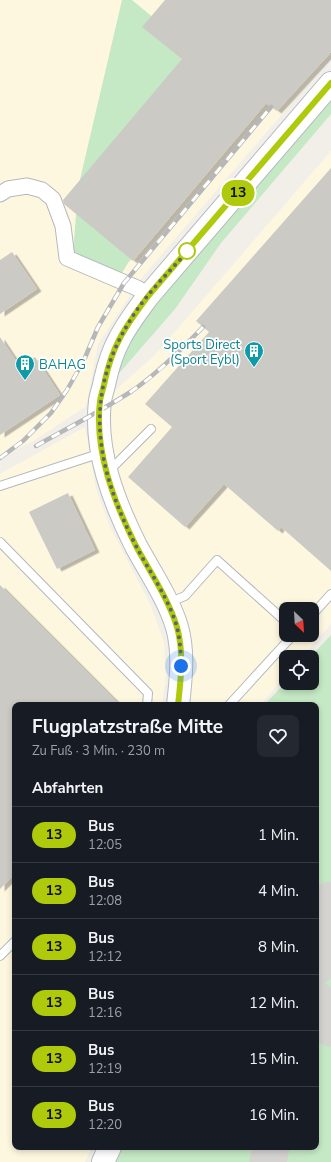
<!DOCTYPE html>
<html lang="de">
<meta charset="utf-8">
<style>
:root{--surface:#171b24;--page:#242831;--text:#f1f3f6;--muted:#9ea1a6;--line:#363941}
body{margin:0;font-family:"Nunito Sans",sans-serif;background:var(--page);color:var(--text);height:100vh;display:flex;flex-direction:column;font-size:15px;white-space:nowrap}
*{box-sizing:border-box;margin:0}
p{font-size:13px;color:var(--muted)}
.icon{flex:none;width:22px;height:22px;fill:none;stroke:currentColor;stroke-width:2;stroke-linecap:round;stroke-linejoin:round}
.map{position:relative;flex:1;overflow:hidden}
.sheet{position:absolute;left:12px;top:702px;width:307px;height:448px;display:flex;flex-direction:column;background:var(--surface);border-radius:8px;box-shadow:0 2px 6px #0003}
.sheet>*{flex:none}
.badge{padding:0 8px;border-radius:13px;font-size:14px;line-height:26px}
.needle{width:26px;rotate:155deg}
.fabs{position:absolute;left:279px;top:602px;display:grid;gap:8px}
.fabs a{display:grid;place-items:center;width:40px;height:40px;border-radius:8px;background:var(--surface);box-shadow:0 2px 6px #0003;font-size:20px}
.you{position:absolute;width:20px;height:20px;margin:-10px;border:3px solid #fff;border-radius:50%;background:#1a73e8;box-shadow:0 0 0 6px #1a73e833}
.map>.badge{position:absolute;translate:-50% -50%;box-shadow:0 0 0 2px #fff}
h2{padding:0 20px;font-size:15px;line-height:36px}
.round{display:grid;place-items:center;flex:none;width:42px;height:42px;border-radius:8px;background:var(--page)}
.overview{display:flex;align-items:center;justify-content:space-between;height:68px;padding:0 20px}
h1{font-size:19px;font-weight:700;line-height:30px}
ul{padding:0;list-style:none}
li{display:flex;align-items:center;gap:12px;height:56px;padding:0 20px;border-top:1px solid var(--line)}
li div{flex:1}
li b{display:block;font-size:15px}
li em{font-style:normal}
li .badge{min-width:44px;font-weight:700;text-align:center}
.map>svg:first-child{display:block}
.commercial{fill:#fef7e0;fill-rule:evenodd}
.green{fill:#c5e8c5}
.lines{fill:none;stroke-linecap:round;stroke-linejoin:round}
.taxiway{stroke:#d4d3d0;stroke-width:37}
.building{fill:#cccac5;filter:url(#shadow)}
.lane-casing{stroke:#b5b8bc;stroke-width:10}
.street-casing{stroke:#b5b8bc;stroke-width:17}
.secondary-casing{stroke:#b6babf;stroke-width:24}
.lane{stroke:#fff;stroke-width:8}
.street{stroke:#fff;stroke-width:15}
.secondary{stroke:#fff;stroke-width:22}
.rail-casing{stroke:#b6b7b8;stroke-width:4.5}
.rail{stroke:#fff;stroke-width:3;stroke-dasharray:9;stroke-linecap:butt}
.line-casing{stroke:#fff;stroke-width:9}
.line{stroke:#afca0b;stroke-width:6}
.walk{stroke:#5f6368;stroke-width:4;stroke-dasharray:0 7.2}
.stop-dot{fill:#fff;stroke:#afca0b;stroke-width:2}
.labels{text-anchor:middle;stroke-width:3.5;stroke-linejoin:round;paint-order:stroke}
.culture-label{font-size:13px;fill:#0d838f;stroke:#fff;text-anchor:end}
</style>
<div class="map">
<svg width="331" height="1162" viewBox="0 0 331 1162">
<defs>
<filter id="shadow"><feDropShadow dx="4.5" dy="2.5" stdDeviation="0" flood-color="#0004"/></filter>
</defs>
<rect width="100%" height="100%" fill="#f1efe8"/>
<path class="commercial" d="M0 0H331V57L143 276 98 344 86 406 32 442 0 457Z
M331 151V624L302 657H286V675L260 705H189L190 650 130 516 108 450 112 393 155 355ZM286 609H312V635H286Z
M85 427 96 489 110 527 150 604 164 642 166 676 162 705H15V1147H92L85 1162H0V474Z"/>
<path class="green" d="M122 0H132L260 106 128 263 120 276 73 254 78 188Z
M331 96V114L221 243 175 309 115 378 125 348 142 317Z
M331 635V1162H111L118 1147H316V705H264L286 682 312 683V657H310Z"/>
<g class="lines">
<path class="taxiway" d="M316 967 331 900
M316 999 331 1028
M268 1162 271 1147"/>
</g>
<path class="building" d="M165 0H331V52L277 111 266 103 133 261 64 204 63 200 182 59 142 27Z
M331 168V571L281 527 278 531 224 484 185 527 128 477 172 427 145 404 209 332 196 321Z
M12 252 37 289 0 314V260Z
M0 337 20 367 35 357 60 395 0 435Z
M68 493 95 550 57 569 29 512Z
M0 585 120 705H15V874L0 889Z"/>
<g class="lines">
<g class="lane-casing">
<path id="lane" d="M109 471 151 429
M0 486 92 456 101 455
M0 542 148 693 147 705
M168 603 185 596 217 560 286 622
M312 615 331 594
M229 705 293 635
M0 956 15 941"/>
</g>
<g class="street-casing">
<path id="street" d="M0 194 8 189 27 186 42 190 53 199 63 226 67 258 137 288 149 295"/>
</g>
<g class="secondary-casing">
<path id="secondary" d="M178 705C181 679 184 652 177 627 168 598 150 572 136 546 114 502 94 451 100 401 101 394 104 387 105 380 108 367 112 353 119 340 127 324 138 310 149 295L331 83
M103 1162 110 1147"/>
</g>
<use href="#lane" class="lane"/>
<use href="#street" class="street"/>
<use href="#secondary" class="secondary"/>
<g class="rail-casing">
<path id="rail" d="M36 446C68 428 101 411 132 391 158 373 181 350 203 327
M0 458 23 441 51 413 67 390 84 360 98 327 124 283 271 107"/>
</g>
<use href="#rail" class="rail"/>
</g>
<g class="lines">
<g class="line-casing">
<path id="line" d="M178 705C181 679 184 652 177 627 168 598 150 572 136 546 114 502 94 451 100 401 101 394 104 387 105 380 108 367 112 353 119 340 127 324 138 310 149 295L331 83"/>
</g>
<use href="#line" class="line"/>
<path class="walk" d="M181 666C181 653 180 640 177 627 169 599 149 571 136 546 96 467 82 397 131 319 147 293 170 271 190 249L187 251"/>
</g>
<defs>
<g id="building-pin" transform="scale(1)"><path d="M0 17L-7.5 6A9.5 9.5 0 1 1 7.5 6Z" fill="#0f9aa8" stroke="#fff"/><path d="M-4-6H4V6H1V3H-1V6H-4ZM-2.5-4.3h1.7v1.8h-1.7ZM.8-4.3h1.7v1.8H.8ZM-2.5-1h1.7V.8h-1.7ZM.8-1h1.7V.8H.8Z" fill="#fff"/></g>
</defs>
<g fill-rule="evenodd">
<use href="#building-pin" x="254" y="351"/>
<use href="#building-pin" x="25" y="364"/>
</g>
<circle class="stop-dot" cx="187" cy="251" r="8"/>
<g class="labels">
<g class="culture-label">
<text x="240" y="349">Sports Direct<tspan x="240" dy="15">(Sport Eybl)</tspan></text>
<text x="39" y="369" text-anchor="start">BAHAG</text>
</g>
</g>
</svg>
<div class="fabs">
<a><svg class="needle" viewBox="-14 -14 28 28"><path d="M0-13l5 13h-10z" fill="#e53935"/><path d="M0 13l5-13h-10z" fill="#9ea1a6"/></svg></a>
<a><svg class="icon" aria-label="locate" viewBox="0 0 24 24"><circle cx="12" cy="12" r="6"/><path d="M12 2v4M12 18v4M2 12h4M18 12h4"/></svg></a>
</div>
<div class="you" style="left:181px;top:666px"></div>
<b class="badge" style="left:238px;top:193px;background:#afca0b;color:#111">13</b>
<section class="sheet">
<div class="overview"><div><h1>Flugplatzstraße Mitte</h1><p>Zu Fuß · 3 Min. · 230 m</p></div><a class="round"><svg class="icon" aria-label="heart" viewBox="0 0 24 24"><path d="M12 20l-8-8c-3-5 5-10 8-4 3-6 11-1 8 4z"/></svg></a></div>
<h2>Abfahrten</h2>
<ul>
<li><span class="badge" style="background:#afca0b;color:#111">13</span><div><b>Bus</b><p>12:05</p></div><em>1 Min.</em></li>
<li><span class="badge" style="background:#afca0b;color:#111">13</span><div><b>Bus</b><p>12:08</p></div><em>4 Min.</em></li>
<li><span class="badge" style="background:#afca0b;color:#111">13</span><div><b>Bus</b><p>12:12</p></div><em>8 Min.</em></li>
<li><span class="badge" style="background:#afca0b;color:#111">13</span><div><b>Bus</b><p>12:16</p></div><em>12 Min.</em></li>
<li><span class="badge" style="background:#afca0b;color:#111">13</span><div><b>Bus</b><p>12:19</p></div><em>15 Min.</em></li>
<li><span class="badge" style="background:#afca0b;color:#111">13</span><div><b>Bus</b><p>12:20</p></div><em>16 Min.</em></li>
</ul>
</section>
</div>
